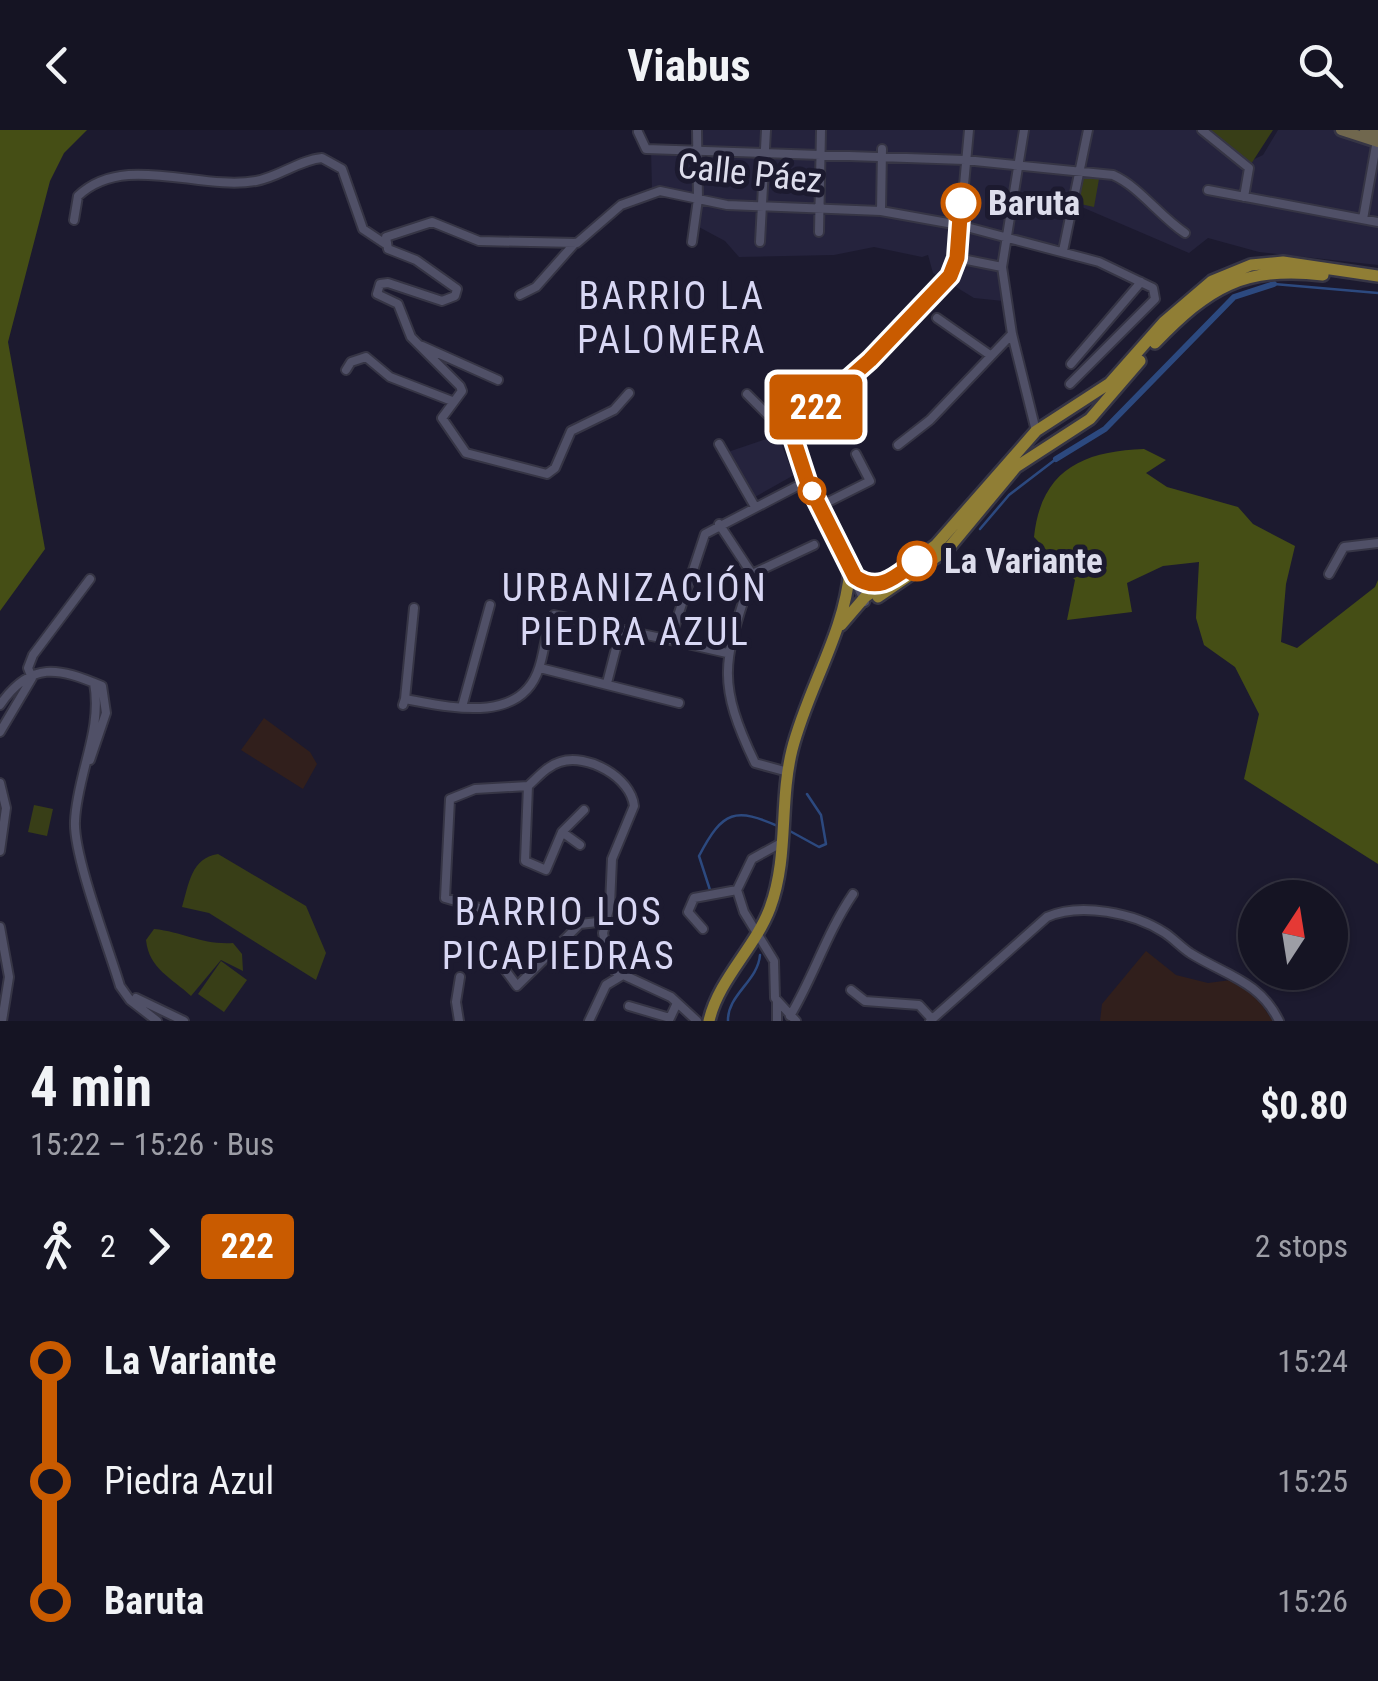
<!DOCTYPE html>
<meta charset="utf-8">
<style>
:root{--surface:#151423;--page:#222130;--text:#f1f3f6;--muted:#9d9ea6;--line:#343341}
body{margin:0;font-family:"Roboto Condensed",sans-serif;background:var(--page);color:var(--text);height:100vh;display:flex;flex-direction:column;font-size:38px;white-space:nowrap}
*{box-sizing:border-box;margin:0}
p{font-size:32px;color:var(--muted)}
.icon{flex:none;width:55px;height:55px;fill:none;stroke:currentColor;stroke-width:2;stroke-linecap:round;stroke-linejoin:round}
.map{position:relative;height:891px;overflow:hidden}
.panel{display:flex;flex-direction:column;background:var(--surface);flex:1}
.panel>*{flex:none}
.badge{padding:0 20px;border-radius:8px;font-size:35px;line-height:65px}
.needle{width:65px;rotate:12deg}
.controls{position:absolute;left:1238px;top:750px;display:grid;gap:20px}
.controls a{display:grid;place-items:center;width:110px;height:110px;border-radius:50%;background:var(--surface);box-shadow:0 2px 8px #0004,0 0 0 2px var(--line);font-size:50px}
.map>.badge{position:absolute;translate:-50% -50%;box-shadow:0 0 0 5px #fff}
.legs{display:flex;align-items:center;gap:15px;height:110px;padding:0 30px;font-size:32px}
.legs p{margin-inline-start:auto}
.summary{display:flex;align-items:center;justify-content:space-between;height:170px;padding:0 30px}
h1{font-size:55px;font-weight:700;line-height:75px}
ul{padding:0 30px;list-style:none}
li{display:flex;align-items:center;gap:35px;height:120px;font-size:38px}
li i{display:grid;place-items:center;width:15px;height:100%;margin:0 12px;background:currentColor}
li i::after{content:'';width:25px;height:25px;margin:-12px;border:8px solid;border-radius:50%;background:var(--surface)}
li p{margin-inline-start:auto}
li:first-child i{background:linear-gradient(#0000 50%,currentColor 0)}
li:last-child i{background:linear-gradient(currentColor 50%,#0000 0)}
header{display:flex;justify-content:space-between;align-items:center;height:130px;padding:0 30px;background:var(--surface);font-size:45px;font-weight:700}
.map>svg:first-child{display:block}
.built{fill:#25233d}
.industrial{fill:#311f1c}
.green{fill:#383e17}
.forest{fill:#454e15}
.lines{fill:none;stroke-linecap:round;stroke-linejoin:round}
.stream{stroke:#2c497f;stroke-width:2.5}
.canal{stroke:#2c497f;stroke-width:6}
.street-casing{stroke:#363545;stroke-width:12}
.secondary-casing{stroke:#363545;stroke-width:15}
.primary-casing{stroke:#363545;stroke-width:16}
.street{stroke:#505067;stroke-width:8}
.secondary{stroke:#70674e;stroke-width:10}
.primary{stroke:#907e35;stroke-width:11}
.line-1-casing{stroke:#fff;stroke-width:22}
.line-1{stroke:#c95b00;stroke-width:15}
.stop-1-dot{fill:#fff;stroke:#c95b00;stroke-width:5}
.labels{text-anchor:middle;stroke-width:10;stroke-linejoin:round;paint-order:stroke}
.street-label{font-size:35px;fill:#ddddec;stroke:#1c1a2f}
.stop-label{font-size:35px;font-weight:bold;fill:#ddddec;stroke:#1c1a2f;text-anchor:start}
.neighbourhood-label{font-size:38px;letter-spacing:2.5px;fill:#d8d7f4;stroke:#1c1a2f}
</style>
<header><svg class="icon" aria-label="back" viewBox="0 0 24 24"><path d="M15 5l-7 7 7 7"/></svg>Viabus<svg class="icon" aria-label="search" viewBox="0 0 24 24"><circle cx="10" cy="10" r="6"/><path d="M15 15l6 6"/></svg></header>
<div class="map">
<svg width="1378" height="891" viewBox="0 0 1378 891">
<rect width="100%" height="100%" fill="#1c1a2f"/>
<path class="built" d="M703 0H1201L1246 33 1263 25 1278 0H1346L1378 11V135L1259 122 1208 108 1189 123 1070 72 1059 115 1005 104 999 139 1003 171 974 168 933 143 928 125 922 127 874 117 834 125 739 127 725 111 697 96 701 63 652 59 651 20 703 21Z
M769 308 779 309 794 345 755 367 728 322Z"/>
<path class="industrial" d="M264 588 310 622 317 634 303 659 241 620Z
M1146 821 1176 845 1208 853 1231 850 1253 862 1273 891H1100L1102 874Z"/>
<path class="green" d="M1209 0H1273L1251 34Z
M1083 48 1099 49 1094 77 1076 73Z
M34 675 53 679 47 706 28 702Z
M218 724 306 776 326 823 316 850 209 783 182 777C189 754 191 728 218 724Z
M154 799C184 802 202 815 233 813L242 824 243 841 221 830 191 866C172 848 149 839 146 810Z
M221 831 247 850 224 882 198 864Z"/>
<path class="forest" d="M0 0H87L64 23 50 51 8 212 45 419 0 481Z
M1144 319 1166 330 1146 343 1167 357 1238 377 1253 394 1295 416 1286 454 1281 512 1297 518 1375 457 1378 450V734L1244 649 1259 584 1235 537 1204 515 1196 488 1199 432 1163 436 1127 453 1132 482 1067 490 1075 450 1034 407C1041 340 1083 321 1144 319Z"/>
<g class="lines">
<path class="stream" d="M1274 154 1378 163
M980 399 1009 365 1056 329
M788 700 819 717 826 714 821 685 807 664
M710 760 699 726C723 680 735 677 780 697
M728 891C727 865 758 851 760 825"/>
<path class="canal" d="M1056 329 1105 299 1234 167 1274 154"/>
<g class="street-casing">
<path id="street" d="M1024 0 1002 137 1012 204 1036 301
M1202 0 1249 38 1244 67
M638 2 646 19 965 30 1113 45C1140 57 1158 85 1185 103
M1208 60 1378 92
M881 81 882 19
M1363 89 1377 10
M74 90 78 66C124 22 199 61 256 51 279 47 299 30 322 28L342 39 363 99 384 113
M819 102 821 0
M692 112 698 69 697 0
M760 112 766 0
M1063 121 1088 0
M957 128 1002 137
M520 165 536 157 575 113
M937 188 990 225
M422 216 498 250
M1071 234 1141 152
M346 240 351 232 366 227 390 247 452 271
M629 263 614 280 571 301 555 338 547 344 466 323 442 288 462 261 460 256 411 207 398 174 377 164 380 154 388 153 442 171 455 166 457 159 416 130 388 119 386 107 432 92 479 111 577 113 621 75 660 61 727 75 881 81 959 95 1099 132 1153 158 1155 169 1070 254
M747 264 794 311
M719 314 754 375
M898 315 930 290 1012 204
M820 376 870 351 856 324
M719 394 752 444
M1329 444 1344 417 1378 413
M865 472 807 351 794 311 810 283 870 230 950 146 958 121 969 0
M727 523 670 510 705 404 807 351
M540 538 679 573
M94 553C103 600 77 644 75 691 73 725 109 819 120 856L130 870 157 891
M607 553 621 499
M405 569 414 478
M0 575C31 530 59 538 102 556L106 583 90 630
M403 575 405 569C449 577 521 595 539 538 545 521 545 500 554 485L670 510
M462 577 490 475
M0 602 32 548 28 538 33 525 90 449
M788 642 755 633C714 548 725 529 752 444L814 415
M0 653 6 678 0 721
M584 680 562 702 546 740 525 731 528 656C538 647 547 636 560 632 587 623 631 647 634 676L612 729 610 775 603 803 608 829 615 841 671 867 697 891
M562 702 580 715
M783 712 752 729 737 760 744 782 774 831 775 868 796 891
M483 779 445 768 450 669 475 659 528 656
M0 797 9 847 2 891
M703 799 688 782 694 768 737 760
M500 833 517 856 580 794 606 791
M851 860 865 871 919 875 932 889
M136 868 184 891
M629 876 670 888 677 873
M790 886C814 846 826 804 853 764
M459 891 456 872 460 847
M589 891 606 855 621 846
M777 891V872
M930 891 1047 787C1080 772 1135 783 1165 803 1174 809 1181 817 1190 823 1225 845 1260 851 1279 891"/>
</g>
<g class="secondary-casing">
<path id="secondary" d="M1341 0 1378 12
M1365 0 1378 4"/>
</g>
<g class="primary-casing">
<path id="primary" d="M1155 213C1208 158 1244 135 1323 145
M850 440 865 453H885
M878 467 948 419 1016 337 1090 289 1140 231
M841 495 865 467 936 415 1036 301 1110 253 1164 192 1212 151 1251 135 1283 132 1378 146
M709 891C718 850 755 818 770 778 789 727 779 672 792 620 808 557 844 505 850 440"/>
</g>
<use href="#street" class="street"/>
<use href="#secondary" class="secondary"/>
<use href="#primary" class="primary"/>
</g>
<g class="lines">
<g class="line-1-casing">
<path id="line-1" d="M917 431C896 446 880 464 855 447L807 351 794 311 810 283 870 230 950 146 957 128 961 73"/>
</g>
<use href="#line-1" class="line-1"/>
</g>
<g class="stop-1-dot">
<circle cx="961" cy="73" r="18"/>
<circle cx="812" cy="361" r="12"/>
<circle cx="917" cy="431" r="18"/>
</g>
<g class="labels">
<g class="street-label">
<text transform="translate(750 43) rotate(6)" y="12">Calle Páez</text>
</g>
<g class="stop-label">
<text x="988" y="85">Baruta</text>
<text x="944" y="443">La Variante</text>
</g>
<g class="neighbourhood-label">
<text x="672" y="179">BARRIO LA<tspan x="672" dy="44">PALOMERA</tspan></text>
<text x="635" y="471">URBANIZACIÓN<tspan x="635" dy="44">PIEDRA AZUL</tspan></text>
<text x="559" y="795">BARRIO LOS<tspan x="559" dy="44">PICAPIEDRAS</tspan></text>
</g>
</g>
</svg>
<div class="controls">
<a><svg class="needle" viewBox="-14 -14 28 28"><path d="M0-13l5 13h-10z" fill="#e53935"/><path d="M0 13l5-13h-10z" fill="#9d9ea6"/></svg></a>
</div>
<b class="badge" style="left:816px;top:277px;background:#c95b00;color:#fff">222</b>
</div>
<section class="panel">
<div class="summary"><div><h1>4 min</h1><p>15:22 – 15:26 · Bus</p></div><b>$0.80</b></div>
<div class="legs"><svg class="icon" aria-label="walk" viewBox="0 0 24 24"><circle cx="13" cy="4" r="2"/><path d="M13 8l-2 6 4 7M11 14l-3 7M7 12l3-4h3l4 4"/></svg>2<svg class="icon" aria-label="forward" viewBox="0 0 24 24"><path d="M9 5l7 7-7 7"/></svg><b class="badge" style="background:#c95b00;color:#fff">222</b><p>2 stops</p></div>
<ul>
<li><i style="color:#c95b00"></i><b>La Variante</b><p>15:24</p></li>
<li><i style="color:#c95b00"></i><span>Piedra Azul</span><p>15:25</p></li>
<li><i style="color:#c95b00"></i><b>Baruta</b><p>15:26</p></li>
</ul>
</section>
